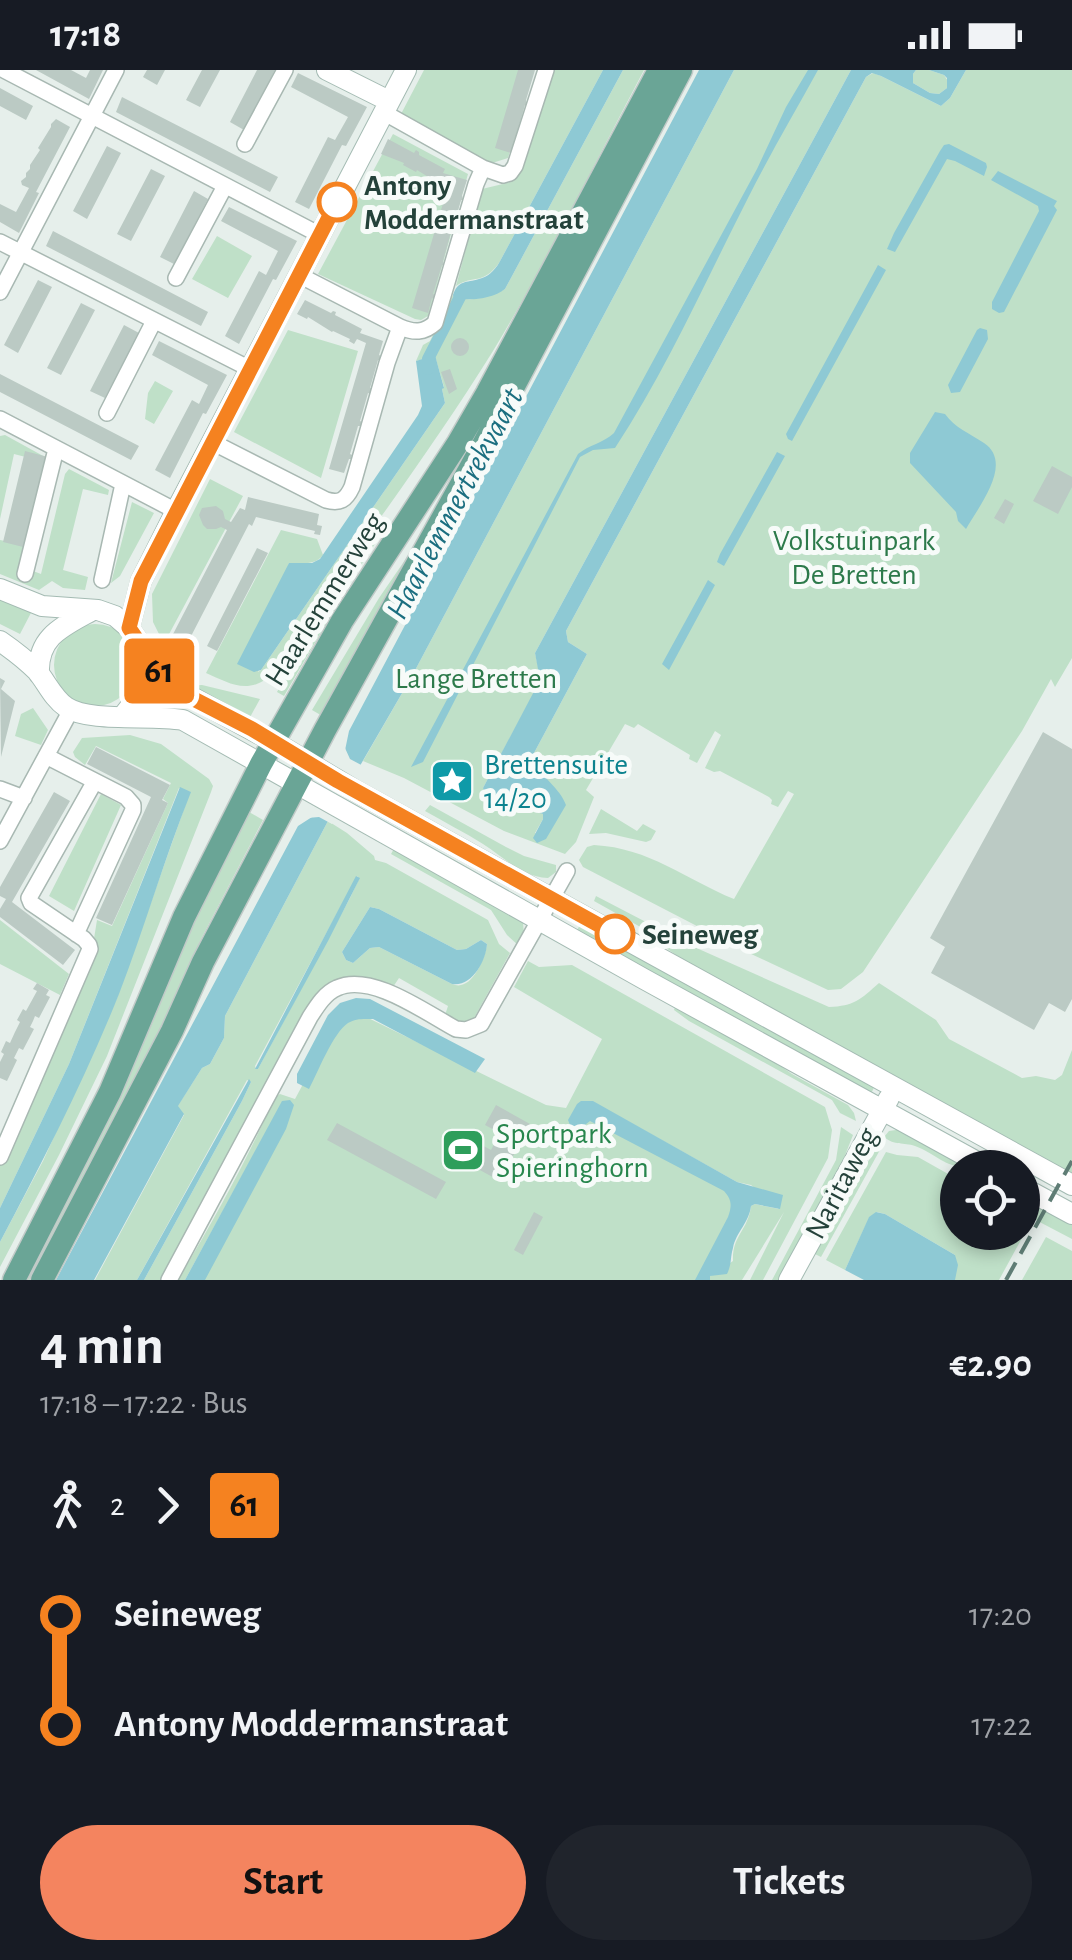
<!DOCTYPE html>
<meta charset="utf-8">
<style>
:root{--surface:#171b24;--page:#20242c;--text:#f1f3f6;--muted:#9ea1a6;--accent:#f4845f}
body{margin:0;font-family:"Alegreya Sans",sans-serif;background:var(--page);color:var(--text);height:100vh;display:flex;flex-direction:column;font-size:38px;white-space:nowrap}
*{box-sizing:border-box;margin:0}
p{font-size:32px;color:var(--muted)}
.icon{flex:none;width:55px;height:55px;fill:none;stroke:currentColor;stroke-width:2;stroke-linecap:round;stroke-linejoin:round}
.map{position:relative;height:1210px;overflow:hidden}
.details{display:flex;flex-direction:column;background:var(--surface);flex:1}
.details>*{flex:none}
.badge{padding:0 20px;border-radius:8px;font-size:35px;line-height:65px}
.tools{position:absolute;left:940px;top:1080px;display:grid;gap:20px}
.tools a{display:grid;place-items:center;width:100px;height:100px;border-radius:50%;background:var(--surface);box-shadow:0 5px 15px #0003;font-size:50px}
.map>.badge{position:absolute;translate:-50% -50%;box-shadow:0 0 0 5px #fff}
.legs{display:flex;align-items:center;gap:15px;height:110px;padding:0 40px;font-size:32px}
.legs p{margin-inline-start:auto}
.headline{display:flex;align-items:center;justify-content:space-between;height:170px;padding:0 40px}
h1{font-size:55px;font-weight:600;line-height:75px}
.cta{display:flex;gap:20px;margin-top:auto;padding:20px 40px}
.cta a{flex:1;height:115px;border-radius:60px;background:var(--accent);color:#111;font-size:40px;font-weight:600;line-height:115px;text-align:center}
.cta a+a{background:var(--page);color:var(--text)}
ul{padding:0 40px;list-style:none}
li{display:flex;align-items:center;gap:35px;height:110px;font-size:38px}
li i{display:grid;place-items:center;width:15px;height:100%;margin:0 12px;background:currentColor}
li i::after{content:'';width:25px;height:25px;margin:-12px;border:8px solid;border-radius:50%;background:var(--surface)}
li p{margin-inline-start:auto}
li:first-child i{background:linear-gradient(#0000 50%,currentColor 0)}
li:last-child i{background:linear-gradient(currentColor 50%,#0000 0)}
.status{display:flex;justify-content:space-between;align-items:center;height:70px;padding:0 50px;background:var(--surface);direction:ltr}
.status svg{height:28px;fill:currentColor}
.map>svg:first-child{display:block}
.green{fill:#bfe0c8;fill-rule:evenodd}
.water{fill:#8ec9d4}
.pier{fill:#e6efeb}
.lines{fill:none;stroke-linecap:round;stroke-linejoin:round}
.canal{stroke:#8ec9d4;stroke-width:12}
.building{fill:#bbcac4}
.street-casing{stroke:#a8b8b2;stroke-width:18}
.secondary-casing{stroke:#a4bbb3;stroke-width:22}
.primary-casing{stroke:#c2cac8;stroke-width:25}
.street{stroke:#fff;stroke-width:15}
.secondary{stroke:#fff;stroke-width:20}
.primary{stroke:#6aa596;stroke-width:22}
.rail{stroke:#5f7d75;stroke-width:4;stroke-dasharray:20 10;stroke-linecap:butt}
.line-1-casing{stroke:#fff;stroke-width:22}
.line-1{stroke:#f58220;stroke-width:15}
.stop-1-dot{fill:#fff;stroke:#f58220;stroke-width:5}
.labels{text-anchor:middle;stroke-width:10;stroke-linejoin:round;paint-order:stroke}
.stop-label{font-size:30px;font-weight:bold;fill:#24423a;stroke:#f7fbf9;text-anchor:start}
.park-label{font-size:30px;fill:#2d7a4b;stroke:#f7fbf9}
.street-label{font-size:30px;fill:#24423a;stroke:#f7fbf9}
.culture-label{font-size:30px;fill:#0d838f;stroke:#f7fbf9;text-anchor:start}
.leisure-label{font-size:30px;fill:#27864d;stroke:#f7fbf9;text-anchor:start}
.water-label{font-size:32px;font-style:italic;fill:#1c6f80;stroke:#f7fbf9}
</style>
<div class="status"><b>17:18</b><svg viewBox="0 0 49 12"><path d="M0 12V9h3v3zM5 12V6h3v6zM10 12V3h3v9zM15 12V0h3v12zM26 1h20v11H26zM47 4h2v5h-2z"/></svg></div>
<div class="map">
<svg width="1072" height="1210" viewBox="0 0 1072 1210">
<rect width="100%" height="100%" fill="#e6efeb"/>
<path class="green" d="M424 0H534L508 88 489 94 401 44Z
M550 0H603L499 193C482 216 474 204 456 216L482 119 511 112 518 106Z
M623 0H644C594 94 548 190 493 281 422 395 340 502 263 611 243 623 225 611 206 603L281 460 317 469 323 485C315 496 301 493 289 493L258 602 261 600 445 333 442 319 444 317 435 286 416 291 423 275 430 271 453 225C468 234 490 227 505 219Z
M734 0H851L535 583 541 610 483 718 543 744V749L535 763 546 769 540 701 534 693V683L587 584 568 572 566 561 866 7 873 3 881 6 941 36 950 28 966 0H1072V588L1055 617 1051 609 1022 661 863 902 841 919 828 920 749 883 583 797 579 790 587 777 594 775C650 778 685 809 734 829L794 724 788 721 778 737 771 734 772 730 769 727 720 701 714 702 705 698 721 665 715 661 697 693 689 689 690 685 638 654 634 658 625 654 586 720 594 727 576 772 565 784 504 761 404 708 363 691 412 606Z
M916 0H929L944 5 948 11 947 18 939 24 930 23 913 13V4Z
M393 64 468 104 428 246 421 250 415 249 318 204Z
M217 166 252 186 228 228 192 209Z
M288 260 358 281 321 408 234 362Z
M155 311 173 321 154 354 145 349 148 323Z
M5 365 45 387V392L14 384 0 449V366Z
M69 399 109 420 108 425 83 419 63 500 88 507 85 520 63 518 52 511 39 520 0 504V470L25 475 20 496 41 504 65 404Z
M210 409 243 426 167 568 159 564 153 552 152 524Z
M132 432 154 443 120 506 111 513Z
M391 449 352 509 284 626 277 622C311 561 349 504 391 449Z
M418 471 324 647 312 640 379 528Z
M0 529 33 539 20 564 0 554Z
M54 595a41 41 0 1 1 82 0a41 41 0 1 1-82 0Z
M202 615 260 629 249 649 180 616Z
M33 638 48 660 41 675 15 666 21 644Z
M130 665 161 674 209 709 213 716 211 722 107 986 59 1085 0 1197V1172L43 1091 117 928 190 722 179 718 69 994 0 1138V1092L92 881 97 850 112 856 168 733 163 729 171 713 96 676 85 695 75 687 73 682 82 668Z
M101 724 121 735 74 841 49 826Z
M430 735 506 777 524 786 556 795V802L548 808C520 806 505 788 483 774 464 762 444 752 425 741Z
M244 739 263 750 201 869 165 957 35 1210H22L152 954 195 840Z
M601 739 637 761 643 754 656 761 651 770 646 772 606 763 589 764Z
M328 751 347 763 374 786 375 790 386 793 488 850 499 874 510 883 473 950C462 955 455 951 445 945L448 936 399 908 393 917C371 908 361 905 337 911L164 1210H144L242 1031 251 1012 247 1010 137 1210H95L184 1045 177 1037 202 998 210 994 224 968 225 946ZM357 806 359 809 350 828 258 999H256L255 996ZM370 837 379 839 457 880 466 879 481 870 487 874C486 885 475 913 461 915 458 916 455 915 452 914L379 877 370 878 353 893 346 890 342 882Z
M395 777 523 852 524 866 519 876 507 865 491 840 391 784Z
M596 826 692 876 829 937C854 936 860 930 879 913L936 950 949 969 1022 1008 1036 1006 1055 1010 1062 1005 1072 980V1106L695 898 650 867 644 859 594 831Z
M0 850 69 904 60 925 0 894Z
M581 853 875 1015 871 1024 576 862Z
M528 891 539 897 572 895 825 1037 832 1060 828 1088 763 1210H750L784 1142 742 1210H710V1206L733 1191C732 1165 748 1161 751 1136L755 1134 779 1139 751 1115 737 1112 593 1032 582 1031 733 1120 737 1139 699 1210H195L283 1031 185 1210H178C214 1150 247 1090 275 1027L280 1024 295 1029 338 949 356 942 546 1035 566 1038 602 969 514 917Z
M675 937 750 975 792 1004 848 1035 854 1043 856 1051 840 1043 832 1030 689 951 674 940Z
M841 1057 853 1065 842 1093 779 1210H772L836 1090Z
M903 1059 967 1097C946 1098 936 1084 915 1076 903 1072 895 1076 884 1067L889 1061Z
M878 1076 881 1078 821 1187 811 1182C831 1145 856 1112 878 1076Z
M886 1082 897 1085 918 1087 957 1109 958 1162H1022L1023 1153 1028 1157 999 1210H955V1185L885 1144 877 1142 869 1148 845 1200 826 1190Z
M1022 1129 1072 1154V1169L1030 1147 1023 1141Z
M1046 1167 1072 1181V1210H1022Z"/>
<path class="water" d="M603 0H623L505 219C492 229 471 231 454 228L453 225C458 210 466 213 479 209 488 207 494 201 499 193Z
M699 0H734L412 606 328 751 225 946 224 968 210 994 202 998 178 1036 184 1044 94 1210H56L298 756 312 747 343 690 349 661Z
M808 0H818C795 42 770 84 748 128 705 212 667 299 615 378L593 380 580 387 423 692 411 697 578 384C589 375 603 373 614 363L757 99 786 37Z
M851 0H916L913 4V13L930 23 939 24 947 18V8L944 5 929 0H966L950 28 941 36 881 6 872 3 866 7 566 561 568 572 587 584 534 683C534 704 559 715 566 735L546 769 537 773 533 768 543 749V744L487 727 483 718 540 610 535 583Z
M949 74 986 93 987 97 984 106 955 91 947 89 895 182 887 179 894 163 940 81 944 75Z
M998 101 1057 131 1054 136 1057 140 1004 242 999 243 992 239V232L1039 141 1038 136 991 110Z
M878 195 886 200 792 371 788 369 786 364Z
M980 258 987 260 988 269 960 322 951 323 948 315 977 260Z
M435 285 444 318 442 319 445 333 261 600 254 602 237 594 289 493H312L320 489 418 345 422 336 416 291Z
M935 342 945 344C955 358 969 363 984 373 1014 393 979 436 966 459L958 451 956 442 910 393V383Z
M777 382 785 386 724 496 717 492 720 484Z
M708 510 715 515 669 600 662 594Z
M180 717 191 722C164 789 145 857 119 924 85 1009 43 1091 0 1172V1138L69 994Z
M356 806 360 808 328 871 258 999H255Z
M370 837 379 839 457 880 466 879 481 870 487 874C486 891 472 917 452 914L379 877 370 878 353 893 346 890 342 882Z
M356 928 370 929 485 989 475 1003 373 949C364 949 356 948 348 953 333 963 318 1002 309 1019L297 1013V1004L328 945 340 933Z
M249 1009 251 1012 242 1031 144 1210H137Z
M290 1030 294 1035 286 1059 205 1210H185L282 1031Z
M581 1031H593L737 1112 783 1125 780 1139 755 1134 751 1136C749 1153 736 1162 733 1178 730 1188 732 1194 727 1204L710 1206V1210H695L728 1147C732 1136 732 1130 724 1121L590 1051 581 1058 570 1055 568 1050 577 1034Z
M876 1142 885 1144 955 1185 958 1195 955 1210H864L845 1200 869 1147Z"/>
<path class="pier" d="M345 678 350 689 365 697 332 754 319 747 307 748Z"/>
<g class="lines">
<path class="canal" d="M428 299V289L462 223 472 219"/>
</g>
<path class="building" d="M36 0H71L86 8 90 0H103L89 29Z
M147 0H165L157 15 143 7Z
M202 0H220L200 37 186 30Z
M257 0H275L244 60 230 52Z
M518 0H535L526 30 527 35H525L517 63 519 64 517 68H515L511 83 495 78Z
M298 3 367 37 346 76 342 75 309 139 295 132 328 67 335 70 348 47 291 17Z
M0 18 33 36 26 50 0 36Z
M122 27 278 107 270 122 116 42Z
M56 49 70 57 36 122 39 123 19 163 0 152V134L16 142 29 118 22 115 21 111 26 107V103L30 99V95L40 80 38 78 51 57V54Z
M388 69 414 83 416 80 419 82V85L445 99 443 103 467 110 462 125 463 130H461L453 158 455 159 454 163 451 162 443 191 444 196 442 195 433 224 435 225 434 229 432 228 428 243 412 238 449 113 440 108 438 113 417 100 416 102 403 95 404 93 399 91 381 84Z
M107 76 121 83 87 149 73 141Z
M151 99 165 106 131 171 117 164Z
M194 121 208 129 174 194 160 187Z
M229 137 297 171 276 210 273 209 239 274 225 266 259 201 266 205 278 181 221 151Z
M53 161 208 242 201 256 46 176Z
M38 210 52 217 18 283 4 275Z
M305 230 331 243 333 241 336 242 335 245 362 259 360 263 383 271 379 285 381 286 380 290H378L370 318 372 319 370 324 368 323 360 351 362 352 361 356H358L350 384 352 385 351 389H349L344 403 329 399 366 273 357 269 354 274 349 271 350 269 333 261 332 262 308 247 307 249 297 244Z
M81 233 95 240 61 305 47 298Z
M124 255 139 263 105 328 90 321Z
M451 277a9 9 0 1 1 18 0a9 9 0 1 1-18 0Z
M159 271 227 305 206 344 203 343 170 408 155 400 192 330 199 334 208 315 152 285Z
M450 299 457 319 449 324 441 302Z
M0 304 139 376 131 390 0 322Z
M25 381 48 387 27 478 3 472Z
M1052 396 1072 407V417L1058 444 1033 431Z
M248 427 319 444 317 455 322 456 320 465 314 464 315 461 256 447 252 456 249 454 188 572 190 573 193 569 198 571 192 583 187 580 188 577 171 568 227 460 221 457 216 459H207L203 455 199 445 202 438 216 436 223 441 225 449 231 452 240 438 245 440Z
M1005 429 1014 434 1004 454 994 448Z
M257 478 268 483 217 581 207 576Z
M0 608 5 611 1 619 15 631 1 687Z
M1043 662 1072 679V929L1065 942 1049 933 1034 960 931 903 945 877 930 868Z
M96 677 170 715 162 730 168 733 112 855 96 848 151 727 87 694Z
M54 722 70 731 12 832 75 880 63 895 0 847V839L6 829 0 826V817Z
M37 913 49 920 46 925 50 927 39 948 35 946 33 951 30 957 34 959 23 980 19 978 14 988 17 990 7 1011 0 1008V992L4 984 1 982 6 971 10 973 15 962 20 952 17 950 23 939 26 941 37 921 33 919Z
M496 1035 530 1054 500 1111 465 1092 476 1072 491 1080 500 1063 485 1055Z
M337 1053 446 1112 436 1129 327 1070Z
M534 1142 543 1147 523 1185 514 1180Z"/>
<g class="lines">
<g class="street-casing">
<path id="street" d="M4 0 320 165
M383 42 483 98
M245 74 285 0
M0 172 250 299
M299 205 400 257
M176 208 225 116
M0 222 116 0
M107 343 154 251
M0 349 176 441
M212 372 326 430C340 434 346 430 352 417L387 293 400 257C414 263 424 263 435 253L476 114 483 98 503 105 510 103 515 96 546 0
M25 504 56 379
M102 510 123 414
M46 686 126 727 133 735V740L76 864
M0 719 24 728
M0 771 71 640
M0 1087 90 879 89 875 84 869 31 833 29 828 95 711
M169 1210 310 947C317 936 325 923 337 918 371 902 426 943 456 959L466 960 481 954 567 801"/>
</g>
<g class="secondary-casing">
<path id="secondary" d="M327 0 389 31
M0 519 42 536 98 540 115 546 129 558 161 604 177 619 274 672 356 721 1072 1115
M129 558 141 511 176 441 406 0
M0 571C13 580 26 590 37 601 47 613 53 628 66 637 90 653 151 644 183 650L644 909 988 1098
M39 604C37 567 62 557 91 541
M123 646 144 619 152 592
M1022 1117 1072 1144
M789 1210 889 1028"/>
</g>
<g class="primary-casing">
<path id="primary" d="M14 1210 110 1022 184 847 261 694 342 551 458 373 487 323 659 0
M42 1210 172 961 203 892 325 660 485 371 681 0"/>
</g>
<use href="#street" class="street"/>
<use href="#secondary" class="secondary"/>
<use href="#primary" class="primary"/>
<path class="rail" d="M1006 1210 1072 1091"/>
</g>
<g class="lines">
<g class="line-1-casing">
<path id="line-1" d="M337 132 141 511 129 558 161 604 184 624 252 659 338 711 615 864"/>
</g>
<use href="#line-1" class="line-1"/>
</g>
<defs>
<g id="sight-square" transform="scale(2.25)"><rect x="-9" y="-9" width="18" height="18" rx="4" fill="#0f9aa8" stroke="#f7fbf9"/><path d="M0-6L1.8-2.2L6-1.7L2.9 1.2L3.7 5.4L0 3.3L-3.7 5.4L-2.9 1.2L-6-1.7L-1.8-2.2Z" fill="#fff"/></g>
<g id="stadium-square" transform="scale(2.25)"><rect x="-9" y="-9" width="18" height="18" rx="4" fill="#2e9e5b" stroke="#f7fbf9"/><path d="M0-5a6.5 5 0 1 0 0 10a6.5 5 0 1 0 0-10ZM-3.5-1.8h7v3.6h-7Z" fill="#fff"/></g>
</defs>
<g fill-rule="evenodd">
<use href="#sight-square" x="452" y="711"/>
<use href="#stadium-square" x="463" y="1080"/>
</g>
<g class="stop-1-dot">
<circle cx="337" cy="132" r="18"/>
<circle cx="615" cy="864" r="18"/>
</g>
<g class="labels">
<g class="stop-label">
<text x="364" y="125">Antony<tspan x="364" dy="34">Moddermanstraat</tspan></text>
<text x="642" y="874">Seineweg</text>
</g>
<g class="park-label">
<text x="854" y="480">Volkstuinpark<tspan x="854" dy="34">De Bretten</tspan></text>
<text x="476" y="618">Lange Bretten</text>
</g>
<g class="street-label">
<text transform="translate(324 529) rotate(-58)" y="10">Haarlemmerweg</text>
<text transform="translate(841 1113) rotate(-62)" y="10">Naritaweg</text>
</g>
<g class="culture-label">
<text x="484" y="704">Brettensuite<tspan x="484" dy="34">14/20</tspan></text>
</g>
<g class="leisure-label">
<text x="496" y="1073">Sportpark<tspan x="496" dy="34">Spieringhorn</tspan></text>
</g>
<g class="water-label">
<text transform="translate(454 433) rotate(-62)" y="11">Haarlemmertrekvaart</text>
</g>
</g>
</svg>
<div class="tools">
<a><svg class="icon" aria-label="locate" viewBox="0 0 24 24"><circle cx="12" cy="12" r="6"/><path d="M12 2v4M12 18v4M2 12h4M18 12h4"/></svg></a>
</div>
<b class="badge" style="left:159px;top:601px;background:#f58220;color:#111">61</b>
</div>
<section class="details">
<div class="headline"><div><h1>4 min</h1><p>17:18 – 17:22 · Bus</p></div><b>€2.90</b></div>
<div class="legs"><svg class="icon" aria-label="walk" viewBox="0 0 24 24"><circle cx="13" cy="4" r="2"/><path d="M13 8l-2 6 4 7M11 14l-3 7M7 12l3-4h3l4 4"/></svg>2<svg class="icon" aria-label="forward" viewBox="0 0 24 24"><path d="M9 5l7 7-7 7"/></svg><b class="badge" style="background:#f58220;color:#111">61</b></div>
<ul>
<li><i style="color:#f58220"></i><b>Seineweg</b><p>17:20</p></li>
<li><i style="color:#f58220"></i><b>Antony Moddermanstraat</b><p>17:22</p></li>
</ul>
<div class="cta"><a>Start</a><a>Tickets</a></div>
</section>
